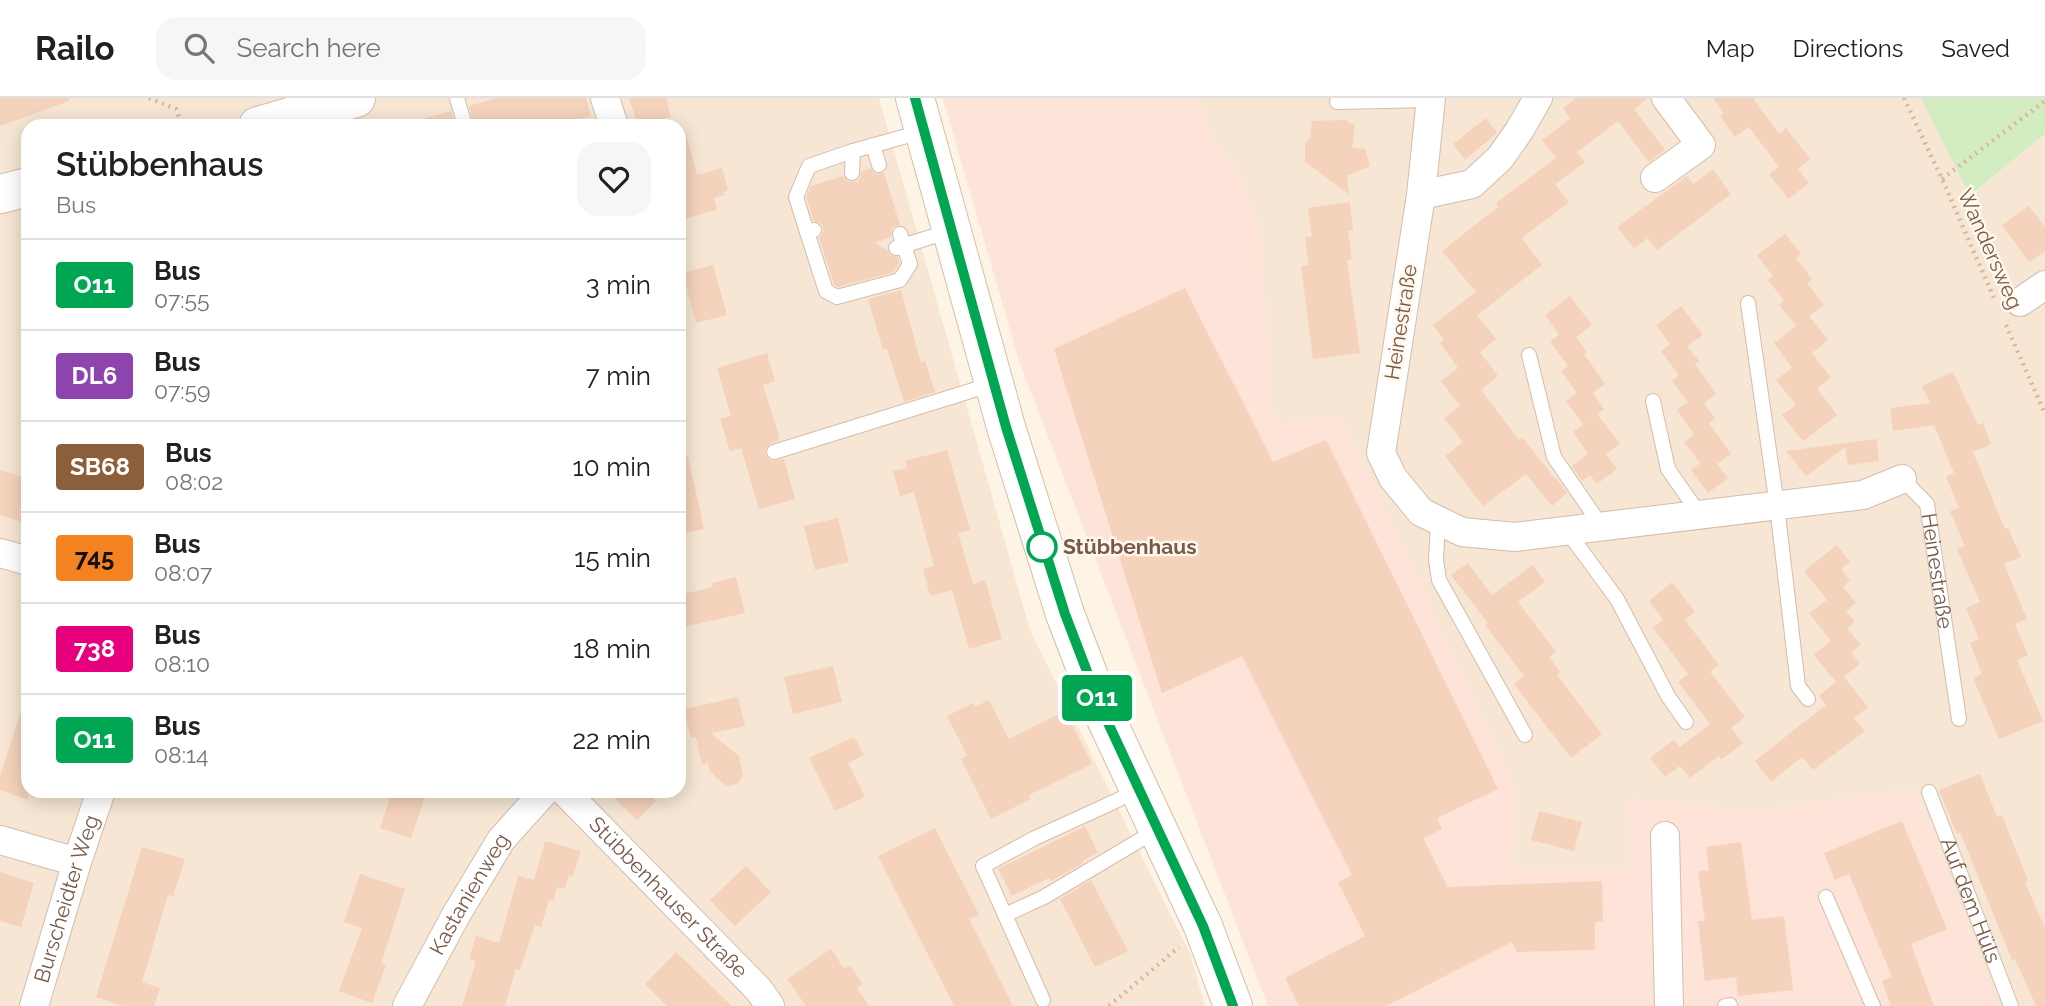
<!DOCTYPE html>
<meta charset="utf-8">
<style>
:root{--surface:#fff;--page:#f6f6f6;--text:#202124;--muted:#757577;--line:#e0e0e0}
body{margin:0;font-family:Raleway,sans-serif;background:var(--page);color:var(--text);height:100vh;display:flex;flex-direction:column;font-size:26px;white-space:nowrap}
*{box-sizing:border-box;margin:0}
p{font-size:23px;color:var(--muted)}
.icon{flex:none;width:38px;height:38px;fill:none;stroke:currentColor;stroke-width:2;stroke-linecap:round;stroke-linejoin:round}
.map{position:relative;flex:1;overflow:hidden}
.drawer{position:absolute;left:21px;top:21px;width:665px;height:679px;display:flex;flex-direction:column;background:var(--surface);border-radius:21px;box-shadow:0 4px 18px #0003}
.drawer>*{flex:none}
.badge{padding:0 14px;border-radius:5px;font-size:24px;line-height:46px}
.map>.badge{position:absolute;translate:-50% -50%;box-shadow:0 0 0 4px #fff}
.round{display:grid;place-items:center;flex:none;width:74px;height:74px;border-radius:21px;background:var(--page)}
.overview{display:flex;align-items:center;justify-content:space-between;height:119px;padding:0 35px}
h1{font-size:33px;font-weight:600;line-height:52px}
ul{padding:0;list-style:none}
li{display:flex;align-items:center;gap:21px;height:91px;padding:0 35px;border-top:2px solid var(--line)}
li div{flex:1}
li b{display:block;font-size:26px}
li em{font-style:normal}
li .badge{min-width:77px;font-weight:700;text-align:center}
header{display:flex;align-items:center;gap:42px;box-sizing:border-box;height:98px;padding:0 35px;background:var(--surface);border-bottom:2px solid var(--line)}
header strong{font-size:33px}
nav{display:flex;gap:38px;margin-inline-start:auto;font-size:24px}
.search{width:490px;height:63px;background:var(--page);display:flex;align-items:center;gap:18px;box-sizing:border-box;padding:0 24px;border-radius:21px;color:var(--muted);font-size:26px}
.map>svg:first-child{display:block}
.residential{fill:#f6e6d3;fill-rule:evenodd}
.commercial{fill:#fee3d8}
.green{fill:#d4ecc2}
.building{fill:#f5d2bb}
.lines{fill:none;stroke-linecap:round;stroke-linejoin:round}
.service-casing{stroke:#d3bdad;stroke-width:16}
.minor-casing{stroke:#d3bdad;stroke-width:30}
.secondary-casing{stroke:#d6bdaa;stroke-width:40}
.path{stroke:#dab59e;stroke-width:4.5;stroke-dasharray:2 5;stroke-linecap:butt}
.service{stroke:#fff;stroke-width:14}
.minor{stroke:#fff;stroke-width:28}
.secondary{stroke:#fff;stroke-width:38}
.line-casing{stroke:#fff;stroke-width:16}
.line{stroke:#00a651;stroke-width:10}
.stop-dot{fill:#fff;stroke:#00a651;stroke-width:3.5}
.labels{text-anchor:middle;stroke-width:5;stroke-linejoin:round;paint-order:stroke}
.street-label{font-size:21px;fill:#795948;stroke:#fff8ed}
.stop-label{font-size:21px;font-weight:bold;fill:#795948;stroke:#fff8ed;text-anchor:start}
</style>
<header>
<strong>Railo</strong>
<div class="search"><svg class="icon" aria-label="search" viewBox="0 0 24 24"><circle cx="10" cy="10" r="6"/><path d="M15 15l6 6"/></svg>Search here</div>
<nav><a>Map</a><a>Directions</a><a>Saved</a></nav>
</header>
<div class="map">
<svg width="2045" height="908" viewBox="0 0 2045 908">
<rect width="100%" height="100%" fill="#fef4e5"/>
<path class="residential" d="M0 0H879L1030 532 1190 856 1205 908H0ZM28 28H679V693H28Z
M1199 0H1921L1971 98 2045 36V908H1998L1915 690 1756 713 1629 701V772L1513 770 1514 684 1273 326 1260 133 1242 81 1210 38Z"/>
<path class="commercial" d="M943 0H1199L1210 38 1242 81 1260 133 1273 326 1340 317 1514 684 1513 770 1629 772 1628 701 1756 713 1915 690 1998 908H1268L1019 263Z"/>
<path class="green" d="M1921 0H2045V36L1970 98Z"/>
<path class="building" d="M0 0H69V3L0 28Z
M497 0H586L591 18 556 28H474L469 8Z
M629 0H666L671 19 638 28Z
M1576 0H1648L1634 11 1665 52 1649 64 1618 23 1577 54 1585 64 1555 86 1569 104 1522 140 1542 167 1477 217 1496 241 1480 254 1498 278 1481 292 1519 342 1522 339 1555 381 1556 380 1567 395 1552 408 1526 376 1483 408 1445 358 1463 344 1444 320 1460 308 1441 283 1458 270 1440 245 1444 242 1433 227 1476 194 1442 153 1498 109 1496 105 1556 60 1542 42 1570 21 1563 10Z
M1713 0H1753L1779 36 1786 30 1810 61 1798 71 1809 85 1788 101 1769 76 1779 69 1749 29 1735 39 1720 18 1724 15Z
M451 13 455 28H420L419 22Z
M1486 20 1497 35 1465 62 1453 46Z
M1346 22 1355 28 1352 50 1365 51 1370 68 1347 78 1349 96 1305 64V45L1310 41 1312 23Z
M686 36 697 77 722 70 728 92 724 94 725 97 714 100 717 112 679 122V37Z
M870 70 876 76 884 75 900 127 892 130 891 139 875 145 887 152 890 157 898 159 899 165 894 174 838 189 834 186 819 140 823 135V129L820 125 814 123 806 99 811 88 843 78 847 83 856 84 860 80 862 73Z
M1713 71 1731 96 1657 152 1648 140 1634 150 1617 129 1687 78 1693 86Z
M1350 104 1353 133H1348L1352 161 1347 162 1360 255 1313 261 1301 168 1309 167 1305 139 1312 138 1308 110Z
M2029 108 2045 129V153L2029 164 2002 127Z
M1785 136 1801 156 1796 160 1812 181 1807 185 1824 207 1809 218 1828 242 1812 255 1831 280 1817 290 1837 317 1803 343 1782 317 1796 307 1776 282 1792 270 1774 245 1807 220 1796 228 1779 207 1784 203 1768 182 1773 178 1757 157Z
M713 167 727 217 696 225 683 175Z
M1185 190 1273 364 1326 342 1498 691 1437 720 1442 731 1423 740 1448 789 1602 783 1603 823 1595 824V852L1517 854 1512 844 1386 908H1299L1285 880 1365 838 1338 784 1352 777 1242 558 1162 595 1054 251Z
M901 192 921 265 925 263 935 294 904 304 887 251 883 252 868 201Z
M1570 198 1592 227 1576 239 1587 254 1584 256 1605 286 1593 295 1604 311 1583 326 1566 303 1577 295 1561 273 1568 268 1550 243 1559 237 1545 217Z
M1681 208 1703 237 1687 248 1699 263 1695 266 1716 296 1704 305 1715 321 1694 336 1677 312 1688 304 1672 283 1679 277 1661 253 1670 246 1656 227Z
M767 255 775 283 763 287 779 338V342L767 348 765 356 771 363 784 361 795 401 759 411 741 350 730 353 720 321 731 318 717 270Z
M1953 274 1978 327 1983 325 1991 346 1973 354 2005 431 2008 430 2021 459 2004 466 2027 521 2015 526 2028 557 2017 562 2043 623 1999 641 1973 580 1982 576 1970 545 1979 541 1966 510 1980 504 1957 451 1965 448 1950 413 1959 410 1946 379 1954 375 1934 327 1893 333 1890 310 1930 305 1922 288Z
M1597 316 1620 346 1606 356 1617 371 1597 386 1590 377 1582 383 1572 368 1588 356 1573 334Z
M1709 325 1731 356 1717 366 1728 380 1708 395 1691 372 1700 365 1684 344Z
M1877 341 1879 363 1848 367 1845 349 1806 378 1786 353Z
M947 352 970 432 958 435 973 486 985 482 1002 541 969 551 952 492 930 498 923 471 934 468 914 394 900 398 893 373 907 370 905 363Z
M679 359H688L704 431 679 436Z
M0 372 28 381V426L0 417Z
M838 420 849 464 815 472 804 428Z
M1837 447 1850 464 1841 471 1850 483 1843 489 1856 505 1846 513 1855 524 1847 530 1861 547 1851 554 1860 566 1844 579 1868 609 1854 620 1865 633 1813 672 1802 659 1771 684 1755 663 1826 607 1819 598 1836 584 1814 557 1831 543 1809 515 1827 502 1804 473Z
M1468 465 1492 497 1533 467 1545 484 1518 504 1556 554 1549 559 1560 574 1557 577 1602 636 1571 660 1514 586 1524 578 1485 527 1488 525 1451 477Z
M736 479 745 515 679 530V497L713 489 712 485Z
M1672 484 1695 514 1685 522 1719 567 1710 574 1745 619 1731 630 1743 645 1721 662 1719 658 1690 680 1680 668 1665 679 1650 660 1674 642 1680 649 1710 626 1678 584 1688 576 1653 530 1663 522 1649 503Z
M833 568 842 604 793 616 784 579Z
M738 599 745 628 711 635 739 658 743 677 737 686 727 688 710 674 708 665 702 667 696 639 691 640 684 611Z
M989 602 1009 641 1065 613 1092 666 1029 697 1031 701 991 721 961 661 967 657 947 618 973 605 975 609Z
M24 604 28 605V702L0 692V678Z
M854 639 864 657 848 665 865 699 835 713 809 660Z
M1980 676 1997 719 2002 718 2028 782 2025 784 2045 830V908H2036L2015 861 2012 862 1960 734 1957 736 1939 692Z
M392 693H427L411 740 380 730Z
M607 693H646L656 703 637 722Z
M1539 713 1582 724 1574 753 1531 742Z
M1902 723 1947 831 1911 846 1934 908H1891L1882 883 1892 879 1849 776 1835 782 1824 755Z
M1085 728 1098 755 1082 763 1083 765 1051 783 1049 780 1012 798 998 771Z
M935 730 979 817 969 821 1013 908H954L878 758Z
M545 743 581 753 573 778 569 777 565 791 557 789 553 803 549 802 541 829 535 827 520 872 516 871 505 908H462L476 863 469 861 476 838 499 845 518 778 534 782Z
M1741 744 1752 822 1784 818 1793 892 1738 898 1736 879 1705 883 1698 823H1705L1698 774 1709 772 1706 749Z
M142 749 185 761 173 798 168 797 142 884 160 890 154 908H124L96 899Z
M746 768 771 794 735 828 710 802Z
M0 774 34 785 21 829 0 823Z
M360 776 405 791 381 866 386 867 372 905 339 893 362 830 344 824Z
M1091 782 1128 853 1095 869 1060 801Z
M831 851 844 871 850 867 863 886 857 890 869 908H806L787 881Z
M676 854 732 908H667L645 886Z"/>
<g class="lines">
<g class="service-casing">
<g id="service">
<path d="M457 0 465 28"/>
<path d="M1337 4 1431 2"/>
<path d="M873 47 879 67"/>
<path d="M852 75 853 53 921 34"/>
<path d="M814 132 807 134 826 193 837 199 900 182 910 166 900 136"/>
<path d="M807 134 796 99 809 68 853 53"/>
<path d="M896 150 950 133"/>
<path d="M1748 205 1777 408 1798 588 1808 601"/>
<path d="M1529 257 1554 359 1602 429"/>
<path d="M1653 303 1668 371 1700 417"/>
<path d="M774 354 993 286"/>
<path id="s1" d="M1902 381 1927 406 1959 621"/>
<path d="M1438 423 1436 462 1439 482 1525 637"/>
<path d="M1567 433 1617 501 1668 598 1686 624"/>
<path d="M1136 692 1118 702 1035 740 983 768 1005 817 1044 799 1157 732"/>
<path id="s2" d="M1929 694 2011 908"/>
<path d="M1826 799 1873 908"/>
<path d="M1005 817 1043 902"/>
<path d="M1725 908 1730 907"/>
</g>
</g>
<g class="minor-casing">
<g id="minor">
<path d="M605 0 614 28"/>
<path d="M1431 0 1421 97 1381 355 1393 380 1421 414 1462 434 1515 439 1863 397 1902 381"/>
<path d="M1655 80 1701 47 1666 0"/>
<path d="M1421 97 1472 86 1500 60 1519 33 1538 0"/>
<path d="M2020 204 2045 187"/>
<path d="M0 455 28 463"/>
<path id="s3" d="M564 693 759 892 770 908"/>
<path d="M1665 738 1669 908"/>
<path d="M0 742 77 764"/>
<path id="s4" d="M34 908 77 764 101 693"/>
<path id="s5" d="M407 908 456 817 501 742 545 693"/>
</g>
</g>
<g class="secondary-casing">
<path id="secondary" d="M915 0 1006 329 1065 516 1101 610 1203 828 1233 908
M258 28 356 0
M0 96 28 89"/>
</g>
<path class="path" d="M149 0 176 11 180 22
M1904 0 1942 81 1994 200
M1942 81 2045 3
M2006 227 2045 316
M1109 908 1179 849"/>
<use href="#service" class="service"/>
<use href="#minor" class="minor"/>
<use href="#secondary" class="secondary"/>
</g>
<g class="lines">
<g class="line-casing">
<path id="line" d="M915 0 1006 329 1065 516 1101 610 1203 828 1233 908"/>
</g>
<use href="#line" class="line"/>
</g>
<circle class="stop-dot" cx="1042" cy="449" r="14"/>
<g class="labels">
<g class="street-label">
<text transform="translate(1990 151) rotate(66)" y="7">Wandersweg</text>
<text transform="translate(1401 224) rotate(-81)" y="7">Heinestraße</text>
<text dy="7" stroke="none"><textPath href="#s1" startOffset="103">Heinestraße</textPath></text>
<text dy="7" stroke="none"><textPath href="#s5" startOffset="128">Kastanienweg</textPath></text>
<text dy="7" stroke="none"><textPath href="#s4" startOffset="112">Burscheidter Weg</textPath></text>
<text dy="7" stroke="none"><textPath href="#s3" startOffset="149">Stübbenhauser Straße</textPath></text>
<text dy="7" stroke="none"><textPath href="#s2" startOffset="116">Auf dem Hüls</textPath></text>
</g>
<g class="stop-label">
<text x="1063" y="456">Stübbenhaus</text>
</g>
</g>
</svg>
<b class="badge" style="left:1097px;top:600px;background:#00a651;color:#fff">O11</b>
<section class="drawer">
<div class="overview"><div><h1>Stübbenhaus</h1><p>Bus</p></div><a class="round"><svg class="icon" aria-label="heart" viewBox="0 0 24 24"><path d="M12 20l-8-8c-3-5 5-10 8-4 3-6 11-1 8 4z"/></svg></a></div>
<ul>
<li><span class="badge" style="background:#00a651;color:#fff">O11</span><div><b>Bus</b><p>07:55</p></div><em>3 min</em></li>
<li><span class="badge" style="background:#8e44ad;color:#fff">DL6</span><div><b>Bus</b><p>07:59</p></div><em>7 min</em></li>
<li><span class="badge" style="background:#8b5e3c;color:#fff">SB68</span><div><b>Bus</b><p>08:02</p></div><em>10 min</em></li>
<li><span class="badge" style="background:#f58220;color:#111">745</span><div><b>Bus</b><p>08:07</p></div><em>15 min</em></li>
<li><span class="badge" style="background:#e6007e;color:#fff">738</span><div><b>Bus</b><p>08:10</p></div><em>18 min</em></li>
<li><span class="badge" style="background:#00a651;color:#fff">O11</span><div><b>Bus</b><p>08:14</p></div><em>22 min</em></li>
</ul>
</section>
</div>
